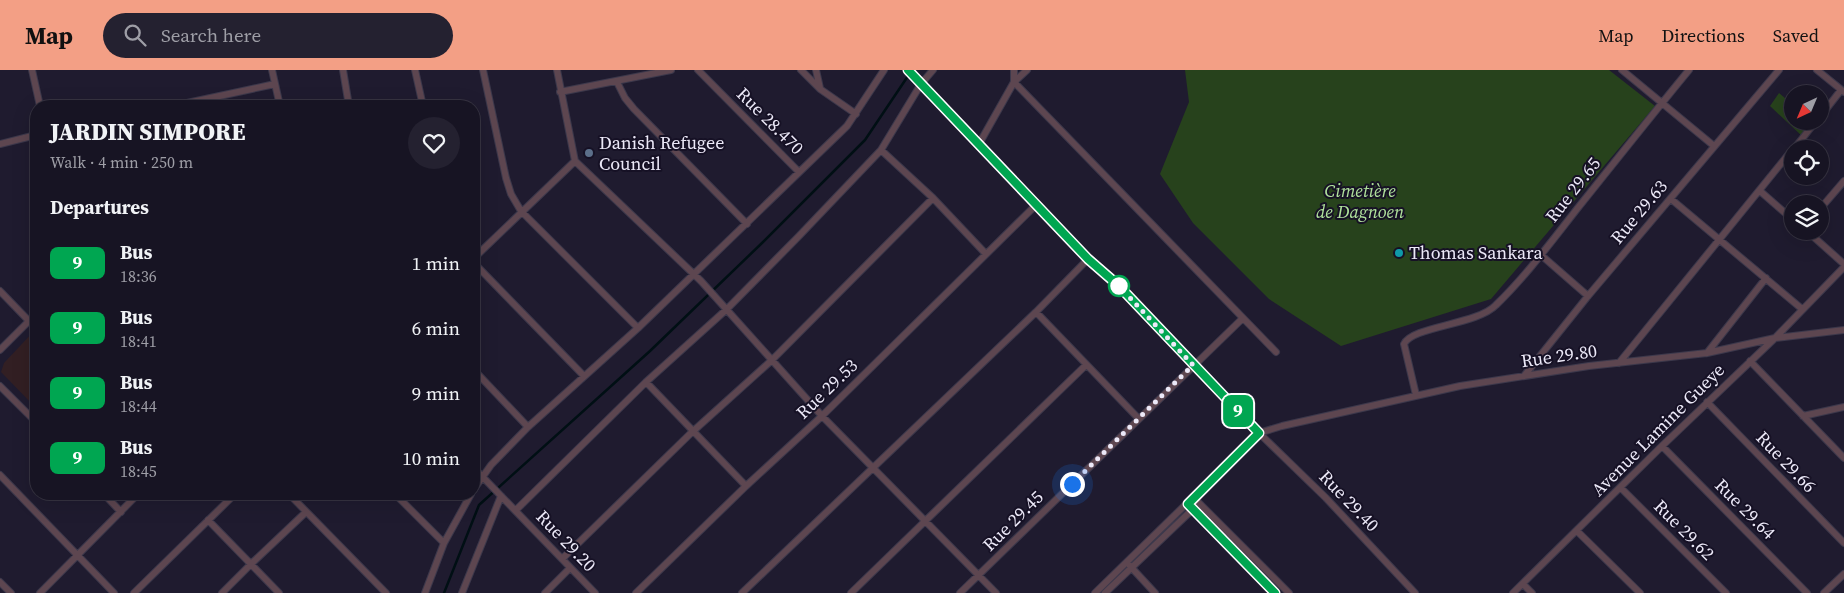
<!DOCTYPE html>
<meta charset="utf-8">
<style>
:root{--surface:#171423;--page:#242130;--text:#f1f3f6;--muted:#9e9ea6;--line:#363341;--accent:#f39f85}
body{margin:0;font-family:"Source Serif 4",serif;background:var(--page);color:var(--text);height:100vh;display:flex;flex-direction:column;font-size:19px;white-space:nowrap}
*{box-sizing:border-box;margin:0}
p{font-size:16px;color:var(--muted)}
.icon{flex:none;width:28px;height:28px;fill:none;stroke:currentColor;stroke-width:2;stroke-linecap:round;stroke-linejoin:round}
.map{position:relative;flex:1;overflow:hidden}
.drawer{position:absolute;left:30px;top:30px;width:450px;height:400px;display:flex;flex-direction:column;background:var(--surface);border-radius:20px;box-shadow:0 5px 20px #0002,0 0 0 1px var(--line)}
.drawer>*{flex:none}
.badge{padding:0 10px;border-radius:8px;font-size:18px;line-height:32px}
.needle{width:32px;rotate:224deg}
.buttons{position:absolute;left:1784px;top:15px;display:grid;gap:10px}
.buttons a{display:grid;place-items:center;width:45px;height:45px;border-radius:50%;background:var(--surface);box-shadow:0 5px 20px #0002,0 0 0 1px var(--line);font-size:25px}
.you{position:absolute;width:25px;height:25px;margin:-12px;border:4px solid #fff;border-radius:50%;background:#1a73e8;box-shadow:0 0 0 8px #1a73e833}
.map>.badge{position:absolute;translate:-50% -50%;box-shadow:0 0 0 2px #fff}
h2{padding:0 20px;font-size:19px;line-height:45px}
.round{display:grid;place-items:center;flex:none;width:52px;height:52px;border-radius:26px;background:var(--page)}
.headline{display:flex;align-items:center;justify-content:space-between;height:85px;padding:0 20px}
h1{font-size:24px;font-weight:800;line-height:38px}
ul{padding:0;list-style:none}
li{display:flex;align-items:center;gap:15px;height:65px;padding:0 20px}
li div{flex:1}
li b{display:block;font-size:19px}
li em{font-style:normal}
li .badge{min-width:55px;font-weight:700;text-align:center}
header{display:flex;align-items:center;gap:30px;box-sizing:border-box;height:70px;padding:0 25px;background:var(--accent);color:#111}
header strong{font-size:24px}
nav{display:flex;gap:28px;margin-inline-start:auto;font-size:18px}
.search{width:350px;height:45px;background:var(--page);display:flex;align-items:center;gap:12px;box-sizing:border-box;padding:0 18px;border-radius:28px;color:var(--muted);font-size:19px}
.map>svg:first-child{display:block}
.education{fill:#321f23}
.green{fill:#27421c}
.lines{fill:none;stroke-linecap:round;stroke-linejoin:round}
.stream{stroke:#000f14;stroke-width:2.5}
.minor-casing{stroke:#3c384b;stroke-width:8}
.minor{stroke:#5d4650;stroke-width:6}
.line-casing{stroke:#fff;stroke-width:11}
.line{stroke:#00a651;stroke-width:8}
.walk{stroke:#ece9f8;stroke-width:5;stroke-dasharray:0 9}
.service-dot{fill:#5c6f8a;stroke:#161125;stroke-width:2}
.culture-dot{fill:#0f9aa8;stroke:#161125;stroke-width:2}
.stop-dot{fill:#fff;stroke:#00a651;stroke-width:2.5}
.labels{text-anchor:middle;stroke-width:4;stroke-linejoin:round;paint-order:stroke}
.street-label{font-size:18px;fill:#ece9f8;stroke:#161125}
.poi-label{font-size:18px;fill:#ece9f8;stroke:#161125;text-anchor:start}
.park-label{font-size:18px;font-style:italic;fill:#b0e29c;stroke:#161125}
</style>
<header>
<strong>Map</strong>
<div class="search"><svg class="icon" aria-label="search" viewBox="0 0 24 24"><circle cx="10" cy="10" r="6"/><path d="M15 15l6 6"/></svg>Search here</div>
<nav><a>Map</a><a>Directions</a><a>Saved</a></nav>
</header>
<div class="map">
<svg width="1844" height="523" viewBox="0 0 1844 523">
<rect width="100%" height="100%" fill="#1f1b2f"/>
<path class="education" d="M36 259V338L1 302 4 293Z"/>
<path class="green" d="M1185 0H1609L1655 36 1491 229 1341 276 1269 229 1193 153 1160 104 1189 32Z
M1779 23 1792 34V51H1813L1802 66 1770 36Z"/>
<g class="lines">
<path class="stream" d="M444 523 479 435 650 281 762 173 865 70 912 0"/>
<g class="minor-casing">
<path id="minor" d="M32 0 40 36
M272 0 280 36
M343 0 349 36
M415 0 423 36
M483 0 506 108 511 124 521 141 638 258
M557 0 575 91 701 211 822 346 996 523
M698 0 799 102
M801 0 820 19 856 44
M816 0 820 18
M908 0 1088 189 1119 216 1259 363 1326 428 1415 523
M1027 0 1014 12 1276 282
M1622 0 1714 76
M1817 0 1844 22
M617 12 625 28 634 39 747 154
M560 22 671 0
M173 36 275 14
M1820 47 1841 20
M0 74 36 65
M979 74 1014 12V0
M1794 79 1816 51
M881 80 933 128 985 183
M1760 121 1792 149
M1671 129 1802 239
M1820 139 1844 111
M1807 161 1844 194
M1541 185 1588 226
M474 188 575 91
M474 193 584 306
M0 221 29 251
M1036 242 1138 348
M0 280 36 244
M1707 283 1766 208
M1750 291 1844 388
M1619 293 1792 80
M474 300 528 357
M1524 306 1588 226 1779 0
M646 312 746 416
M0 316 36 352
M1416 325 1404 274C1412 256 1477 255 1496 235 1526 206 1551 172 1577 139 1614 93 1651 46 1689 0
M1707 332 1844 473
M1803 346 1844 337
M1662 376 1807 523
M474 398 595 523
M0 405 114 523
M1621 418 1726 523
M474 419 491 395 528 357 638 258 847 56 884 0
M104 424 121 442
M289 424 386 523
M395 424 444 473
M1194 428 1289 523
M1188 433 1275 523
M516 440 646 312 727 239 799 166 881 80 921 14 933 0
M208 450 279 523
M1577 461 1640 523
M562 489 690 364 772 290 933 128
M1130 496 1155 523
M0 512 11 523
M1523 514 1532 523
M40 523 138 424
M134 523 235 424
M222 523 251 494 306 442
M425 523 444 473 471 424
M462 523 501 426
M545 523 570 498
M636 523 746 416 822 346 1037 134
M742 523 1036 242 1088 189
M851 523 1086 295
M960 523 1243 248
M1095 523 1259 363 1282 356 1460 316 1589 296 1707 283 1775 268 1844 260
M1105 523 1193 439
M1513 523 1662 376 1775 268 1844 197
M1824 523 1844 504"/>
</g>
<use href="#minor" class="minor"/>
</g>
<g class="lines">
<g class="line-casing">
<path id="line" d="M908 0 1088 189 1119 216 1259 363 1188 434 1275 523"/>
</g>
<use href="#line" class="line"/>
<path class="walk" d="M1072 414 1193 295 1119 216"/>
</g>
<circle class="service-dot" cx="589" cy="83" r="5"/>
<circle class="culture-dot" cx="1399" cy="183" r="5"/>
<circle class="stop-dot" cx="1119" cy="216" r="10"/>
<g class="labels">
<g class="street-label">
<text transform="translate(770 51) rotate(45)" y="6">Rue 28.470</text>
<text transform="translate(1573 120) rotate(-52)" y="6">Rue 29.65</text>
<text transform="translate(1639 142) rotate(-50)" y="6">Rue 29.63</text>
<text transform="translate(1559 286) rotate(-8)" y="6">Rue 29.80</text>
<text transform="translate(827 319) rotate(-44)" y="6">Rue 29.53</text>
<text transform="translate(1658 360) rotate(-45)" y="6">Avenue Lamine Gueye</text>
<text transform="translate(1786 392) rotate(46)" y="6">Rue 29.66</text>
<text transform="translate(1349 431) rotate(46)" y="6">Rue 29.40</text>
<text transform="translate(1745 439) rotate(45)" y="6">Rue 29.64</text>
<text transform="translate(1013 451) rotate(-45)" y="6">Rue 29.45</text>
<text transform="translate(1684 460) rotate(45)" y="6">Rue 29.62</text>
<text transform="translate(566 471) rotate(46)" y="6">Rue 29.20</text>
</g>
<g class="poi-label">
<text x="599" y="79">Danish Refugee<tspan x="599" dy="21">Council</tspan></text>
<text x="1409" y="189">Thomas Sankara</text>
</g>
<g class="park-label">
<text x="1360" y="127">Cimetière<tspan x="1360" dy="21">de Dagnoen</tspan></text>
</g>
</g>
</svg>
<div class="buttons">
<a><svg class="needle" viewBox="-14 -14 28 28"><path d="M0-13l5 13h-10z" fill="#e53935"/><path d="M0 13l5-13h-10z" fill="#9e9ea6"/></svg></a>
<a><svg class="icon" aria-label="locate" viewBox="0 0 24 24"><circle cx="12" cy="12" r="6"/><path d="M12 2v4M12 18v4M2 12h4M18 12h4"/></svg></a>
<a><svg class="icon" aria-label="layers" viewBox="0 0 24 24"><path d="M12 4l9 5-9 5-9-5zM3 14l9 5 9-5"/></svg></a>
</div>
<div class="you" style="left:1072px;top:414px"></div>
<b class="badge" style="left:1238px;top:341px;background:#00a651;color:#fff">9</b>
<section class="drawer">
<div class="headline"><div><h1>JARDIN SIMPORE</h1><p>Walk · 4 min · 250 m</p></div><a class="round"><svg class="icon" aria-label="heart" viewBox="0 0 24 24"><path d="M12 20l-8-8c-3-5 5-10 8-4 3-6 11-1 8 4z"/></svg></a></div>
<h2>Departures</h2>
<ul>
<li><span class="badge" style="background:#00a651;color:#fff">9</span><div><b>Bus</b><p>18:36</p></div><em>1 min</em></li>
<li><span class="badge" style="background:#00a651;color:#fff">9</span><div><b>Bus</b><p>18:41</p></div><em>6 min</em></li>
<li><span class="badge" style="background:#00a651;color:#fff">9</span><div><b>Bus</b><p>18:44</p></div><em>9 min</em></li>
<li><span class="badge" style="background:#00a651;color:#fff">9</span><div><b>Bus</b><p>18:45</p></div><em>10 min</em></li>
</ul>
</section>
</div>
